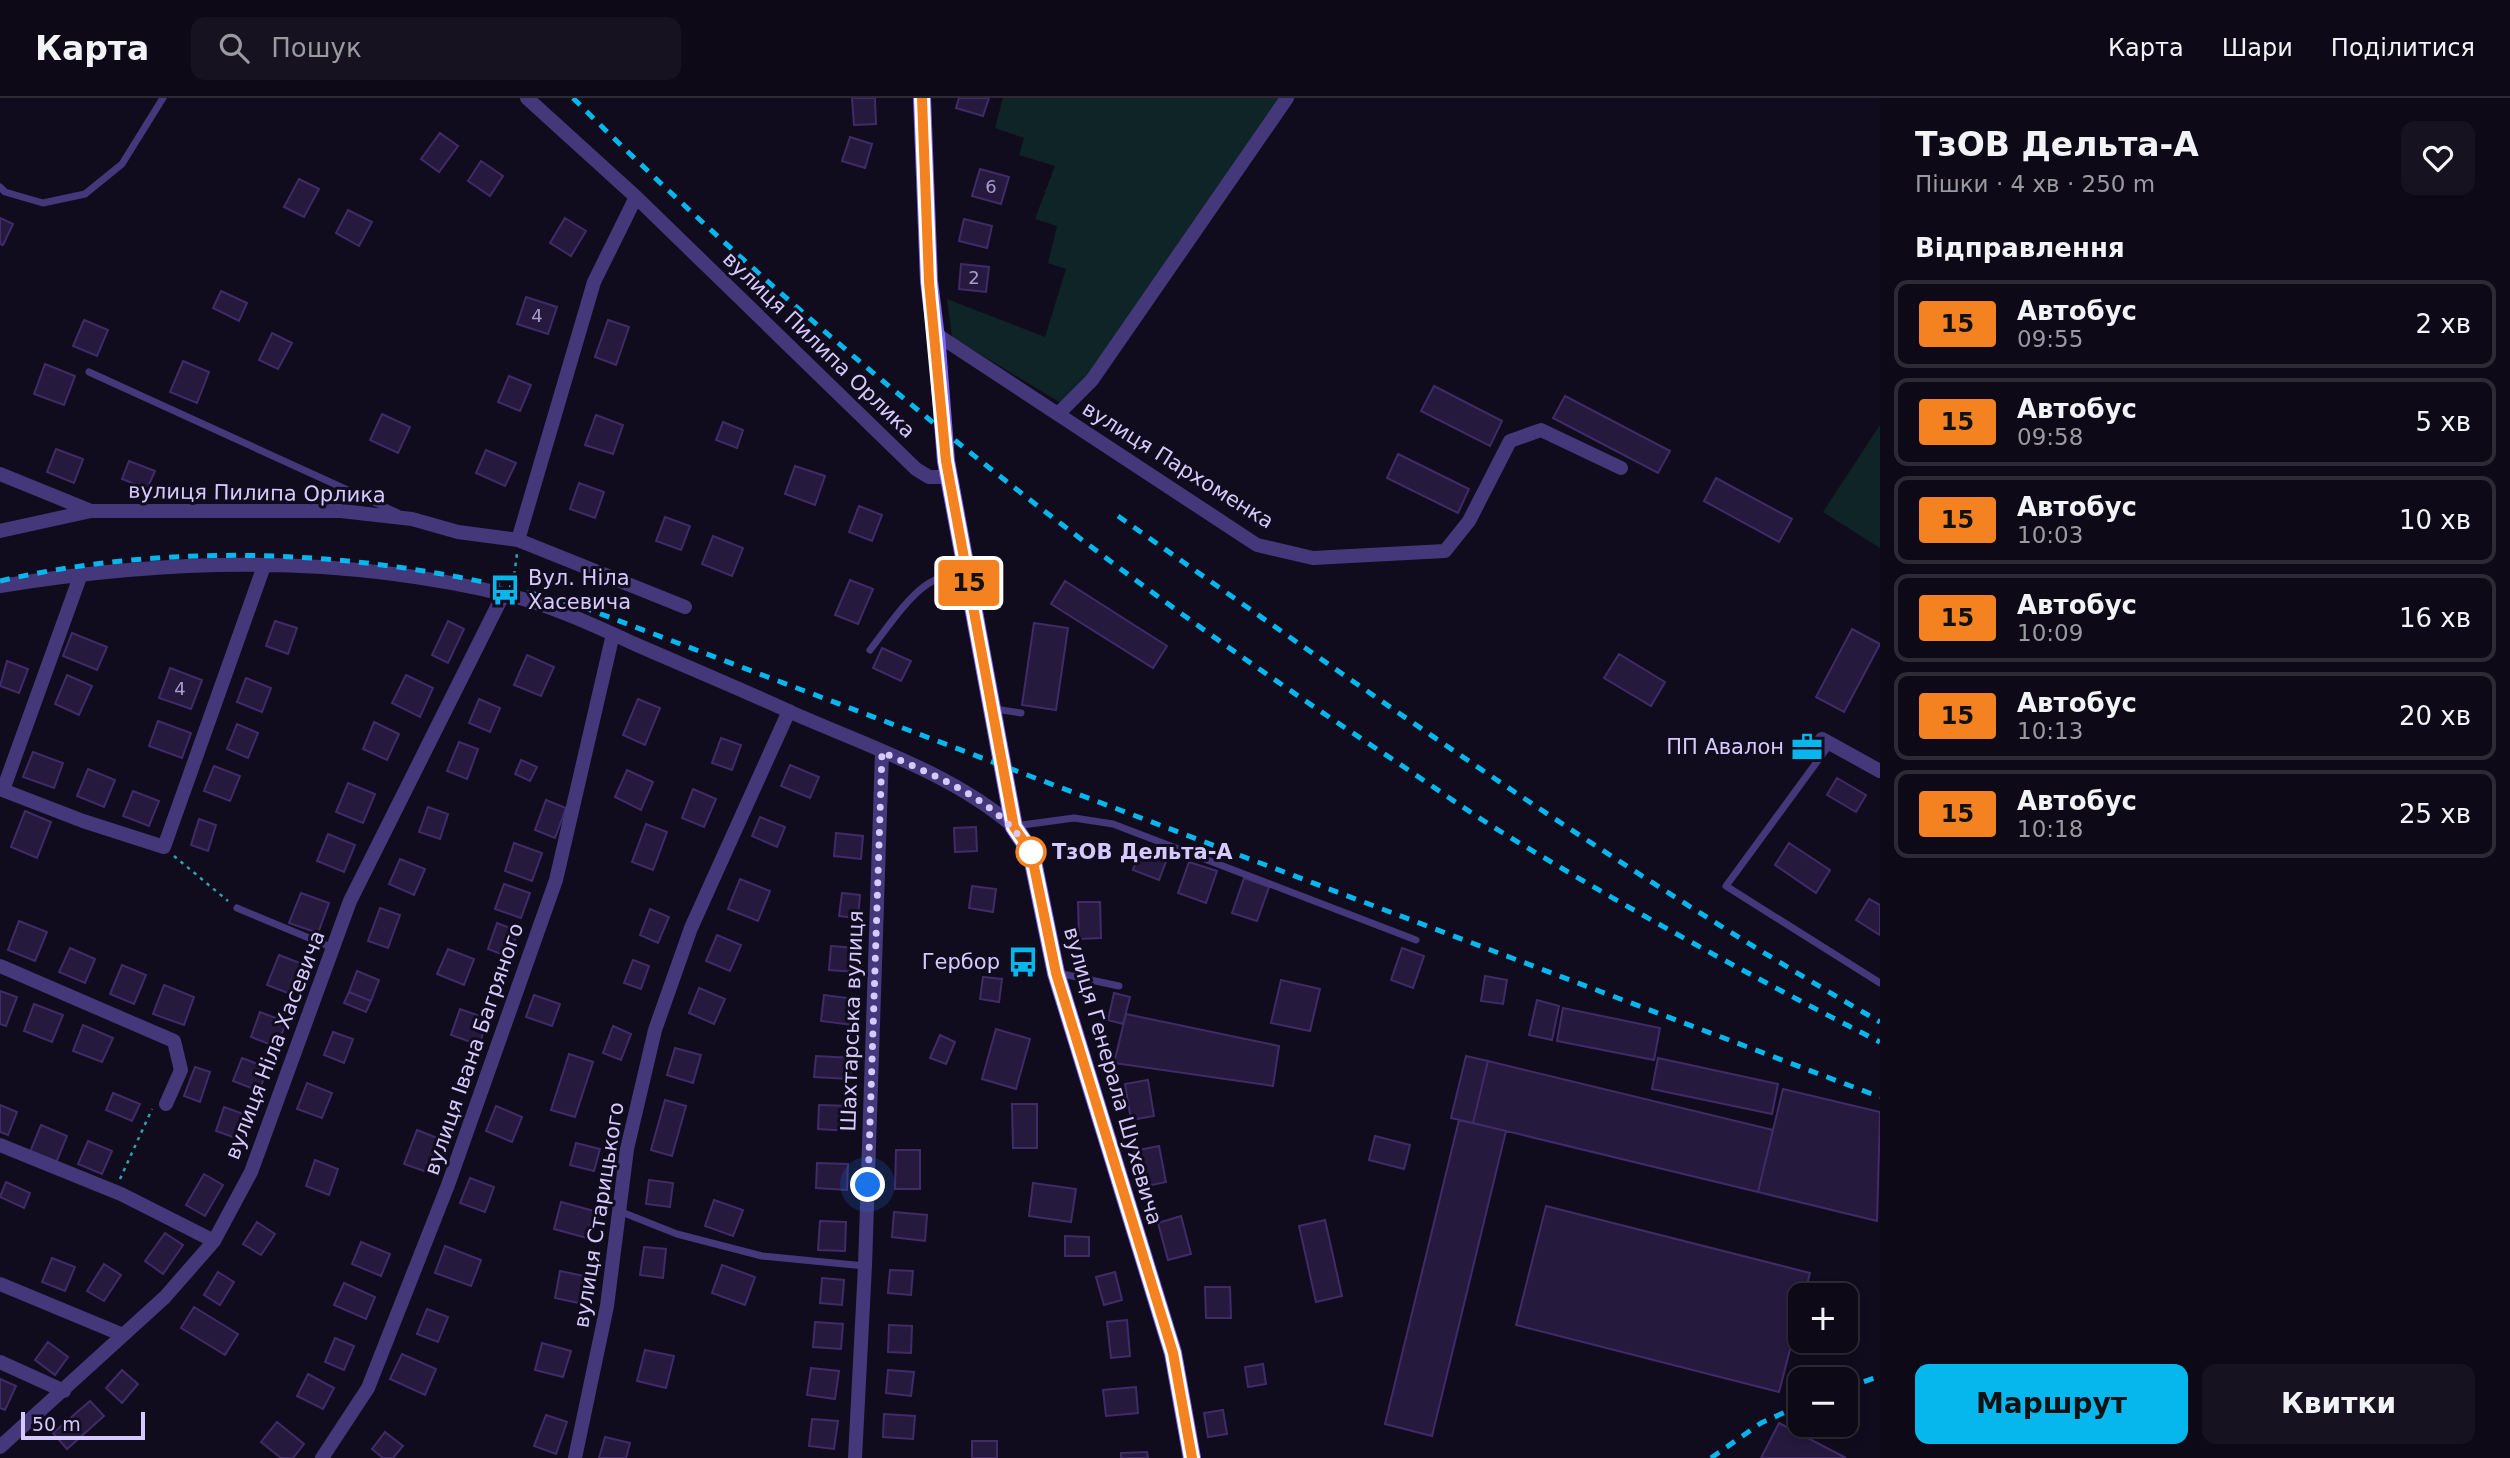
<!DOCTYPE html>
<html lang="uk">
<meta charset="utf-8">
<style>
:root{--surface:#0d0916;--page:#16121f;--text:#f1f3f6;--muted:#9a9aa1;--line:#2d2a35;--accent:#06b7ed}
body{margin:0;font-family:"DejaVu Sans",sans-serif;background:var(--page);color:var(--text);height:100vh;display:flex;flex-direction:column;font-size:26px;white-space:nowrap}
*{box-sizing:border-box;margin:0}
p{font-size:23px;color:var(--muted)}
.icon{flex:none;width:38px;height:38px;fill:none;stroke:currentColor;stroke-width:2;stroke-linecap:round;stroke-linejoin:round}
.map{position:relative;flex:1;overflow:hidden}
.sheet{display:flex;flex-direction:column;background:var(--surface);width:630px}
.sheet>*{flex:none}
.badge{padding:0 14px;border-radius:5px;font-size:24px;line-height:46px}
.tools{position:absolute;left:1788px;top:1185px;display:grid;gap:14px}
.tools a{display:grid;place-items:center;width:70px;height:70px;border-radius:14px;background:var(--surface);box-shadow:0 4px 10px #0003,0 0 0 2px var(--line);font-size:35px}
.scale{position:absolute;left:21px;bottom:18px;width:124px;box-sizing:border-box;padding-left:7px;border:4px solid #d6c9fe;border-top:0;font-size:19px;line-height:24px;white-space:nowrap;color:#d6c9fe;-webkit-text-stroke:5px #110c1d;paint-order:stroke}
.you{position:absolute;width:35px;height:35px;margin:-18px;border:5px solid #fff;border-radius:50%;background:#1a73e8;box-shadow:0 0 0 10px #1a73e833}
.map>.badge{position:absolute;translate:-50% -50%;box-shadow:0 0 0 4px #fff}
h2{padding:0 35px;font-size:26px;line-height:63px}
.round{display:grid;place-items:center;flex:none;width:74px;height:74px;border-radius:14px;background:var(--page)}
.summary{display:flex;align-items:center;justify-content:space-between;height:119px;padding:0 35px}
h1{font-size:33px;font-weight:800;line-height:52px}
.action{display:flex;gap:14px;margin-top:auto;padding:14px 35px}
.action a{flex:1;height:80px;border-radius:14px;background:var(--accent);color:#111;font-size:28px;font-weight:800;line-height:80px;text-align:center}
.action a+a{background:var(--page);color:var(--text)}
ul{padding:0;list-style:none}
li{display:flex;align-items:center;gap:21px;height:88px;margin:0 14px 10px;padding:0 21px;border:4px solid var(--line);border-radius:14px}
li div{flex:1}
li b{display:block;font-size:26px}
li em{font-style:normal}
li .badge{min-width:77px;font-weight:700;text-align:center}
header{display:flex;align-items:center;gap:42px;box-sizing:border-box;height:98px;padding:0 35px;background:var(--surface);border-bottom:2px solid var(--line)}
header strong{font-size:33px}
nav{display:flex;gap:38px;margin-inline-start:auto;font-size:24px}
.search{width:490px;height:63px;background:var(--page);display:flex;align-items:center;gap:18px;box-sizing:border-box;padding:0 24px;border-radius:14px;color:var(--muted);font-size:26px}
main{display:flex;flex:1;min-height:0}
.map>svg:first-child{display:block}
.green{fill:#0f2427}
.building{fill:#25193d;stroke:#402b69;stroke-width:2}
.lines{fill:none;stroke-linecap:round;stroke-linejoin:round}
.path{stroke:#30a2ab;stroke-width:2.5;stroke-dasharray:3.5 5;stroke-linecap:butt}
.lane{stroke:#44387b;stroke-width:7}
.street{stroke:#44387b;stroke-width:14}
.secondary{stroke:#7b63fb;stroke-width:18}
.rail{stroke:#06b7ed;stroke-width:5;stroke-dasharray:10 9;stroke-linecap:butt}
.line-casing{stroke:#fff;stroke-width:16}
.line{stroke:#f58220;stroke-width:10}
.walk{stroke:#d6c9fe;stroke-width:7;stroke-dasharray:0 12.6}
.stop-dot{fill:#fff;stroke:#f58220;stroke-width:3.5}
.labels{text-anchor:middle;stroke-width:6;stroke-linejoin:round;paint-order:stroke}
.number-label{font-size:18px;fill:#aa9dce}
.street-label{font-size:21px;fill:#d6c9fe;stroke:#110c1d}
.poi-label{font-size:21px;fill:#d6c9fe;stroke:#110c1d;text-anchor:end}
.stop-label{font-size:21px;font-weight:bold;fill:#d6c9fe;stroke:#110c1d;text-anchor:start}
</style>
<header>
<strong>Карта</strong>
<div class="search"><svg class="icon" aria-label="search" viewBox="0 0 24 24"><circle cx="10" cy="10" r="6"/><path d="M15 15l6 6"/></svg>Пошук</div>
<nav><a>Карта</a><a>Шари</a><a>Поділитися</a></nav>
</header>
<main>
<div class="map">
<svg width="1880" height="1360" viewBox="0 0 1880 1360">
<rect width="100%" height="100%" fill="#110c1d"/>
<path class="green" d="M1003 0H1287L1066 308 952 239 947 201 1045 239 1066 171 1048 165 1057 128 1035 121 1055 68 1019 57 1024 40 995 30Z
M1880 327V450L1823 414Z"/>
<path class="building" d="M852 0H875L876 26 854 27Z
M959 0H989L983 18 956 10Z
M440 35 458 48 439 74 421 61Z
M850 39 872 46 865 70 842 63Z
M481 63 503 78 490 98 468 83Z
M980 71 1009 79 1001 106 972 98Z
M299 81 319 91 304 119 284 109Z
M348 112 372 124 359 148 336 135Z
M0 120 13 126 3 147 0 146Z
M565 120 586 133 571 158 550 145Z
M964 121 992 128 987 150 959 143Z
M961 166 989 169 986 194 959 191Z
M221 193 247 205 239 223 213 210Z
M526 199 557 209 548 236 517 226Z
M84 222 108 232 97 258 73 248Z
M608 222 629 229 616 267 595 259Z
M272 235 292 245 278 271 259 262Z
M183 263 209 274 197 305 170 294Z
M45 266 75 278 64 307 34 296Z
M509 278 531 287 520 313 498 304Z
M1434 288 1502 323 1490 348 1421 313Z
M1565 298 1670 353 1658 375 1553 320Z
M382 316 410 329 398 355 370 342Z
M596 317 623 327 613 356 585 347Z
M723 324 743 332 737 350 716 342Z
M56 351 83 361 74 385 47 374Z
M486 352 516 365 505 388 476 375Z
M1398 356 1469 391 1458 415 1387 380Z
M129 363 155 373 147 391 122 381Z
M795 368 825 378 815 407 785 396Z
M1716 380 1792 421 1779 444 1704 403Z
M579 385 604 394 595 420 570 411Z
M859 408 882 417 872 443 849 434Z
M665 419 690 428 681 452 656 443Z
M713 438 743 450 732 478 702 466Z
M850 482 873 491 858 526 835 517Z
M1065 483 1167 548 1153 570 1051 506Z
M275 523 297 530 288 556 266 548Z
M448 523 464 531 448 565 432 557Z
M1034 525 1068 530 1056 612 1022 607Z
M1852 531 1880 546 1844 614 1816 599Z
M72 535 107 549 97 572 63 558Z
M882 550 911 563 901 583 873 570Z
M1619 556 1665 584 1651 608 1604 580Z
M527 557 554 569 541 598 514 587Z
M7 563 28 571 19 595 0 588Z
M170 570 202 582 191 611 159 600Z
M67 577 92 588 79 617 55 606Z
M406 577 433 590 420 619 392 605Z
M246 580 271 590 262 614 237 604Z
M479 601 500 610 490 634 469 625Z
M638 601 660 610 645 647 623 637Z
M158 623 191 635 182 660 149 648Z
M374 624 399 636 387 662 363 651Z
M237 626 258 635 248 660 227 651Z
M721 640 741 647 732 672 712 665Z
M459 644 478 651 467 681 447 673Z
M33 654 63 665 54 690 23 679Z
M521 662 537 669 530 683 515 676Z
M790 667 819 679 810 700 781 688Z
M214 668 240 678 230 703 204 693Z
M88 671 115 682 104 709 77 698Z
M627 672 653 684 641 712 615 699Z
M1837 680 1866 697 1856 714 1827 697Z
M348 685 375 696 363 725 336 714Z
M693 691 716 701 704 729 682 720Z
M133 693 159 703 149 728 123 718Z
M546 702 566 710 555 740 535 732Z
M428 709 448 716 440 741 419 734Z
M25 713 51 724 37 760 11 749Z
M760 719 785 729 777 749 752 738Z
M199 721 216 727 208 753 191 747Z
M646 726 667 734 653 772 632 764Z
M976 729 977 753 955 754 954 730Z
M836 735 863 738 861 761 834 758Z
M328 736 355 747 344 774 317 763Z
M514 745 542 755 532 783 505 773Z
M1789 745 1830 772 1816 795 1775 767Z
M1141 749 1168 758 1159 782 1133 772Z
M400 761 425 771 414 797 389 786Z
M1189 764 1217 773 1206 805 1178 795Z
M1244 780 1269 789 1257 823 1232 815Z
M740 781 770 793 758 823 728 811Z
M504 786 530 795 521 820 495 811Z
M972 788 996 791 993 814 969 810Z
M301 795 329 805 318 835 289 825Z
M842 795 860 797 858 820 839 818Z
M1869 801 1880 807V837L1856 822Z
M1078 804H1100L1101 840 1079 841Z
M380 810 400 817 388 850 368 843Z
M650 811 669 819 658 845 640 837Z
M19 823 47 834 35 863 8 852Z
M497 825 518 833 509 859 488 851Z
M717 837 741 847 730 873 706 863Z
M831 848 857 850 855 874 829 872Z
M70 850 95 861 85 885 59 874Z
M1402 850 1424 858 1413 890 1391 882Z
M448 851 474 861 464 887 437 876Z
M279 857 305 867 293 897 267 887Z
M633 862 649 868 641 891 624 885Z
M122 867 146 877 134 906 110 896Z
M357 873 379 882 371 903 349 894Z
M1485 878 1507 882 1503 906 1481 903Z
M983 879 1002 881 999 904 980 901Z
M1281 882 1320 891 1310 933 1271 925Z
M164 887 194 899 184 927 153 916Z
M699 890 725 901 714 926 689 915Z
M0 893 17 899 6 928 0 926Z
M349 894 371 903 366 914 344 905Z
M1114 895 1130 899 1123 926 1108 922Z
M534 897 560 906 552 928 526 919Z
M824 897 855 901 852 927 821 923Z
M1537 902 1559 908 1552 942 1529 937Z
M34 906 63 917 52 944 24 933Z
M1563 910 1660 930 1654 962 1557 943Z
M460 911 488 921 479 947 451 937Z
M260 914 286 924 277 949 251 939Z
M1126 916 1279 948 1273 988 1114 965Z
M83 927 113 940 102 964 73 953Z
M613 928 631 936 621 962 603 955Z
M996 931 1030 941 1016 991 982 981Z
M333 934 353 941 344 965 324 957Z
M940 937 955 944 946 966 930 960Z
M675 950 701 957 693 985 667 977Z
M569 956 593 964 575 1019 551 1012Z
M816 958 852 960 850 981 814 979Z
M1466 958 1488 963 1473 1025 1451 1020Z
M242 960 268 970 259 993 233 983Z
M1658 960 1778 986 1772 1016 1652 991Z
M1488 963 1773 1032 1758 1094 1473 1025Z
M195 969 210 974 200 1004 184 998Z
M1148 982 1154 1018 1131 1022 1125 986Z
M307 985 332 995 322 1020 297 1011Z
M1783 991 1880 1014 1877 1123 1758 1094Z
M113 995 140 1006 132 1023 106 1012Z
M665 1002 686 1008 672 1058 651 1052Z
M1012 1006H1037V1050H1013Z
M0 1007 17 1014 8 1037 0 1034Z
M819 1007 852 1008 850 1033 818 1031Z
M496 1008 522 1019 512 1044 486 1033Z
M224 1009 249 1018 241 1042 216 1033Z
M1459 1022 1506 1033 1432 1338 1385 1326Z
M41 1027 67 1038 56 1065 30 1054Z
M417 1032 440 1041 427 1074 404 1066Z
M1375 1038 1410 1047 1404 1071 1369 1062Z
M88 1043 112 1053 102 1076 78 1066Z
M576 1045 600 1051 594 1073 570 1067Z
M1159 1048 1166 1084 1142 1089 1134 1053Z
M896 1052H920V1091H895Z
M315 1062 338 1071 329 1097 306 1088Z
M817 1065 848 1066 847 1092 816 1090Z
M204 1076 223 1087 205 1118 186 1107Z
M470 1080 494 1089 485 1114 460 1105Z
M649 1082 673 1085 670 1109 646 1106Z
M6 1084 30 1095 24 1110 0 1099Z
M1033 1085 1076 1091 1071 1124 1029 1118Z
M714 1102 743 1112 733 1138 705 1128Z
M561 1104 594 1113 587 1140 554 1131Z
M1546 1108 1810 1175 1804 1197H1801V1209L1779 1294 1516 1227Z
M894 1114 927 1117 925 1143 892 1139Z
M1181 1118 1191 1156 1168 1162 1158 1125Z
M1325 1122 1342 1198 1316 1204 1299 1128Z
M820 1123 846 1124 845 1153 818 1152Z
M257 1124 275 1136 261 1157 243 1146Z
M165 1135 183 1147 163 1176 145 1163Z
M1065 1138 1089 1139V1158H1065Z
M361 1144 390 1156 381 1178 352 1166Z
M445 1148 481 1162 471 1188 435 1175Z
M644 1149 666 1151 663 1180 640 1177Z
M52 1160 75 1169 65 1193 42 1184Z
M104 1166 121 1177 104 1203 87 1193Z
M722 1167 755 1179 745 1207 712 1195Z
M890 1172 913 1173 911 1197 888 1195Z
M560 1173 584 1178 579 1205 555 1200Z
M218 1174 234 1184 220 1207 204 1197Z
M1115 1174 1122 1202 1104 1207 1096 1179Z
M822 1180 844 1182 842 1207 820 1205Z
M344 1185 375 1199 366 1221 334 1207Z
M1205 1189H1230L1231 1220H1206Z
M194 1209 238 1236 225 1257 181 1230Z
M427 1211 448 1219 438 1244 417 1236Z
M1127 1222 1130 1258 1111 1260 1107 1224Z
M815 1224 843 1226 841 1251 813 1249Z
M889 1227 912 1228 911 1255 888 1254Z
M335 1240 354 1248 344 1272 325 1264Z
M48 1244 68 1259 55 1277 35 1262Z
M542 1245 571 1253 563 1279 535 1272Z
M645 1252 674 1258 666 1290 637 1283Z
M402 1256 436 1271 425 1297 390 1281Z
M1263 1266 1266 1286 1248 1289 1245 1269Z
M811 1270 839 1273 835 1301 807 1297Z
M122 1272 138 1286 122 1305 106 1290Z
M888 1272 914 1274 911 1298 886 1295Z
M308 1276 334 1290 323 1311 297 1298Z
M0 1281 16 1288 5 1312 0 1310Z
M1136 1289 1138 1315 1106 1318 1103 1292Z
M90 1303 104 1318 67 1351 53 1335Z
M1223 1312 1227 1336 1208 1339 1204 1315Z
M884 1316 915 1318 913 1341 883 1339Z
M546 1317 567 1324 556 1356 534 1348Z
M812 1321 838 1323 834 1351 809 1348Z
M277 1324 304 1346 293 1360H281L261 1344Z
M1779 1325 1846 1360H1761Z
M385 1334 403 1348 393 1360H383L372 1351Z
M605 1339 630 1345 626 1360H599Z
M972 1343H997V1360H972Z
M1147 1354 1148 1360H1121V1355Z"/>
<g class="lines">
<path class="path" d="M513 485 517 456
M174 758 228 803
M120 1081 152 1011"/>
<path class="lane" d="M0 89 5 94 43 105 85 96 122 66 163 0
M89 274 398 415
M870 552C887 531 917 482 945 479 953 478 961 480 968 481
M995 611 1021 615
M1830 646 1726 788 1880 885
M1015 728 1074 720 1113 726 1416 842
M237 810 333 850
M1058 875 1119 888
M619 1113 677 1136 762 1158 865 1168"/>
<path class="street" d="M527 0 636 99 916 371 929 379H949
M935 232 936 236 1257 447 1313 460 1445 453 1469 423 1510 343 1541 332 1621 370
M1058 316 1092 282 1287 0
M0 376 91 413H341L412 421 458 434 518 442 685 509
M0 433 91 413
M518 442 594 184 636 99
M0 488C173 460 341 456 512 498 556 509 597 529 637 547 690 570 743 592 795 616 868 648 953 676 1014 729
M1822 641 1880 673
M0 691 83 723 164 749 264 468
M3 692 81 476
M0 868 174 943 181 972 166 1006
M0 1047 121 1096 214 1143
M0 1186 123 1237
M0 1264 64 1293
M0 1349 165 1199 214 1143 251 1074 350 803 503 497
M322 1360 368 1290 448 1087 556 782 613 536
M575 1360 607 1208 627 1051 655 932 691 830 789 613
M855 1360 865 1168 882 654"/>
<path class="secondary" d="M922 0 929 183 935 232
M936 236 946 363 1014 729 1031 754 1056 875 1173 1255 1192 1360"/>
<path class="rail" d="M573 0C823 249 1100 469 1395 663 1431 687 1466 712 1503 735 1626 810 1752 879 1880 944
M1118 418C1367 594 1616 771 1880 924
M0 483C191 439 398 454 585 510L1880 999
M1846 1290 1880 1278
M1711 1360 1761 1325 1801 1307"/>
</g>
<g class="lines">
<g class="line-casing">
<path id="line" d="M922 0 929 184 946 363 1014 729 1031 754 1056 875 1173 1255 1192 1360"/>
</g>
<use href="#line" class="line"/>
<path class="walk" d="M868 1087 882 654C939 680 996 700 1031 754"/>
</g>
<defs>
<g id="bus-bare" transform="scale(2.415)"><path d="M-5-6H5V4H4V6H2V4H-2V6H-4V4H-5ZM-3.5-4V0h7V-4ZM-3.5 1.2v1.5H-2V1.2ZM2 1.2v1.5H3.5V1.2Z" fill="#06b7ed" stroke="#110c1d" stroke-width="2.5" paint-order="stroke"/></g>
<g id="office-bare" transform="scale(2.415)"><path d="M-6-3h4V-5.5h4V-3h4V5H-6ZM-1-4.5V-3h2v-1.5ZM-6 0V1H6V0Z" fill="#06b7ed" stroke="#110c1d" stroke-width="2.5" paint-order="stroke"/></g>
</defs>
<g fill-rule="evenodd">
<use href="#bus-bare" x="505" y="492"/>
<use href="#office-bare" x="1807" y="649"/>
<use href="#bus-bare" x="1023" y="864"/>
</g>
<circle class="stop-dot" cx="1031" cy="754" r="14"/>
<g class="labels">
<g class="number-label">
<text x="991" y="95">6</text>
<text x="974" y="186">2</text>
<text x="537" y="224">4</text>
<text x="180" y="597">4</text>
</g>
<g class="street-label">
<text transform="translate(819 247) rotate(44)" y="7">вулиця Пилипа Орлика</text>
<text transform="translate(1178 367) rotate(32)" y="7">вулиця Пархоменка</text>
<text transform="translate(257 395) rotate(1)" y="7">вулиця Пилипа Орлика</text>
<text transform="translate(852 923) rotate(-88)" y="7">Шахтарська вулиця</text>
<text transform="translate(275 947) rotate(-69)" y="7">вулиця Ніла Хасевича</text>
<text transform="translate(474 951) rotate(-71)" y="7">вулиця Івана Багряного</text>
<text transform="translate(1113 978) rotate(74)" y="7">вулиця Генерала Шухевича</text>
<text transform="translate(599 1117) rotate(-81)" y="7">вулиця Старицького</text>
</g>
<g class="poi-label">
<text x="528" y="487" text-anchor="start">Вул. Ніла<tspan x="528" dy="24">Хасевича</tspan></text>
<text x="1784" y="656">ПП Авалон</text>
<text x="1000" y="871">Гербор</text>
</g>
<g class="stop-label">
<text x="1052" y="761">ТзОВ Дельта-А</text>
</g>
</g>
</svg>
<div class="tools">
<a>+</a>
<a>−</a>
</div>
<div class="scale">50 m</div>
<div class="you" style="left:868px;top:1087px"></div>
<b class="badge" style="left:969px;top:485px;background:#f58220;color:#111">15</b>
</div>
<section class="sheet">
<div class="summary"><div><h1>ТзОВ Дельта-А</h1><p>Пішки · 4 хв · 250 m</p></div><a class="round"><svg class="icon" aria-label="heart" viewBox="0 0 24 24"><path d="M12 20l-8-8c-3-5 5-10 8-4 3-6 11-1 8 4z"/></svg></a></div>
<h2>Відправлення</h2>
<ul>
<li><span class="badge" style="background:#f58220;color:#111">15</span><div><b>Автобус</b><p>09:55</p></div><em>2 хв</em></li>
<li><span class="badge" style="background:#f58220;color:#111">15</span><div><b>Автобус</b><p>09:58</p></div><em>5 хв</em></li>
<li><span class="badge" style="background:#f58220;color:#111">15</span><div><b>Автобус</b><p>10:03</p></div><em>10 хв</em></li>
<li><span class="badge" style="background:#f58220;color:#111">15</span><div><b>Автобус</b><p>10:09</p></div><em>16 хв</em></li>
<li><span class="badge" style="background:#f58220;color:#111">15</span><div><b>Автобус</b><p>10:13</p></div><em>20 хв</em></li>
<li><span class="badge" style="background:#f58220;color:#111">15</span><div><b>Автобус</b><p>10:18</p></div><em>25 хв</em></li>
</ul>
<div class="action"><a>Маршрут</a><a>Квитки</a></div>
</section>
</main>
